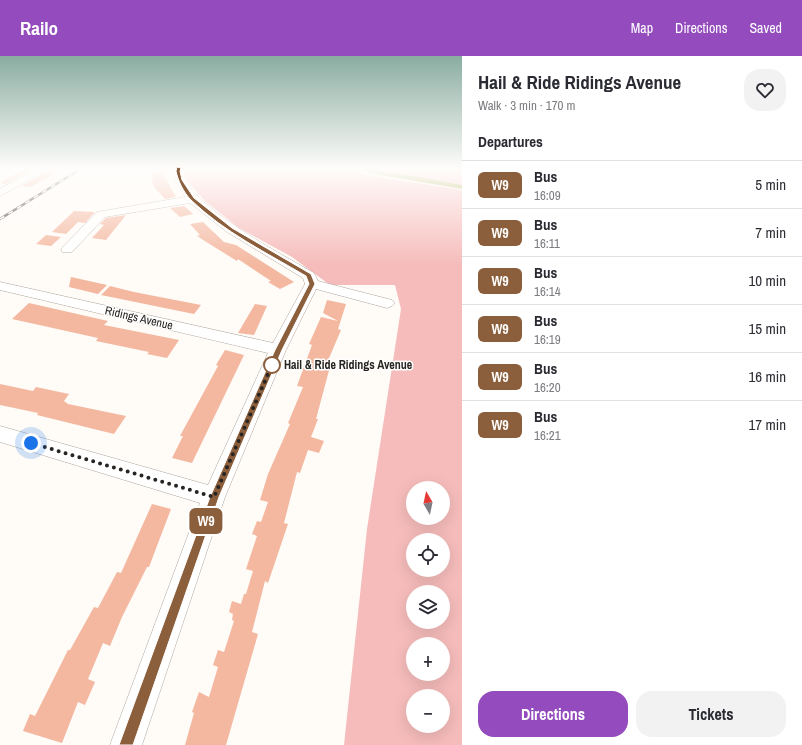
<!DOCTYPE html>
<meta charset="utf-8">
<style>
:root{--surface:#fff;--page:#f2f2f3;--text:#2b2b33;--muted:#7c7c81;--line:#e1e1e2;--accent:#934bbd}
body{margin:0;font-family:"Archivo Narrow",sans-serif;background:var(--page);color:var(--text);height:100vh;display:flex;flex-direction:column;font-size:15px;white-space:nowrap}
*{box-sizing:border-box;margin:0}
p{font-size:13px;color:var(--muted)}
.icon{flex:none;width:22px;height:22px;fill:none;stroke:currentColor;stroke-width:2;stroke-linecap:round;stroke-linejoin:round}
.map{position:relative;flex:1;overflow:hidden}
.side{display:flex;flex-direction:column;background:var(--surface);width:340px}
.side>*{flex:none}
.badge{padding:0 8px;border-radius:6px;font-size:14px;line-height:26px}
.needle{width:26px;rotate:351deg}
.controls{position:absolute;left:406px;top:425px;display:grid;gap:8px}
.controls a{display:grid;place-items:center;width:44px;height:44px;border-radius:50%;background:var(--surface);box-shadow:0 4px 16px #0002;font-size:20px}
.you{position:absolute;width:20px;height:20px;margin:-10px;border:3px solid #fff;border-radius:50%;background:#1a73e8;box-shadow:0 0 0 6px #1a73e833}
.map>.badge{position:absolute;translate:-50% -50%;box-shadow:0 0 0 2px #fff}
h2{padding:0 16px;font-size:15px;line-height:36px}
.round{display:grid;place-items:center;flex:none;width:42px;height:42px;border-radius:16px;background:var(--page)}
.head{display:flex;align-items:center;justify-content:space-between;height:68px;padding:0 16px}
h1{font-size:19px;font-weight:700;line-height:30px}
.primary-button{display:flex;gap:8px;margin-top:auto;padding:8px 16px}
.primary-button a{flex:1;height:46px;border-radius:16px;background:var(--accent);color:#fff;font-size:16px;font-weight:700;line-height:46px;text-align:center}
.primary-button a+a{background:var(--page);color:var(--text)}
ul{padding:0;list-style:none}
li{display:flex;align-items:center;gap:12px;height:48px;padding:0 16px;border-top:1px solid var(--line)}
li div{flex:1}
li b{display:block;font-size:15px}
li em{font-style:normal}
li .badge{min-width:44px;font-weight:700;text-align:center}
header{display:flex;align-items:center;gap:24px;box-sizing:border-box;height:56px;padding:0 20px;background:var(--accent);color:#fff}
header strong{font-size:19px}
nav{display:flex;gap:22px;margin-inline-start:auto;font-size:14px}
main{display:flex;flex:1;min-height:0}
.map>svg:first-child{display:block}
.green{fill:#f5bcbb;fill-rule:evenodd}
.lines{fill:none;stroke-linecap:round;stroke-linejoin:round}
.canal{fill:#9ea337;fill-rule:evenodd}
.building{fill:#f4b8a0}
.minor-casing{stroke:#aea49b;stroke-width:1}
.minor{fill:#fff;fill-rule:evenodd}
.rail-casing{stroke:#494542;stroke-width:2.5}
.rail{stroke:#fff;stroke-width:1.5;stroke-dasharray:5;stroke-linecap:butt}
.line{fill:#8b5e3c;stroke:#fff}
.walk{stroke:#282421;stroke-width:4;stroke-dasharray:0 7.2}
.stop-dot{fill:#fff;stroke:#8b5e3c;stroke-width:2}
.labels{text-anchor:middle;stroke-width:3;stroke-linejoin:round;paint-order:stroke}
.street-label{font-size:12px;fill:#282421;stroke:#fff}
.stop-label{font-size:12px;font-weight:bold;fill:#282421;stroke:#fff;text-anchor:start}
</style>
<header>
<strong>Railo</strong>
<nav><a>Map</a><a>Directions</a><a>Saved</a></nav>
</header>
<main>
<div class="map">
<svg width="462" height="689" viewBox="0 0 462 689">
<rect width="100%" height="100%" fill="#fffbf7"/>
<path class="green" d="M184 112H351L366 119 462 134V689H344L367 473 401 253 395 229H330L292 201 239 172 205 145 183 120ZM413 432H443V462H413ZM413 484H443V514H413ZM413 536H443V566H413ZM413 588H443V618H413ZM413 640H443V670H413Z
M374 112H462V129L375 115Z"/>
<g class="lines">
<path class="canal" d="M359 112H368L462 129V133L368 117Z"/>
</g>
<path class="building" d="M26 112H34L6 128 0 127Z
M52 113 59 115 31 131 21 130Z
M164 114 165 121 176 141 165 143 154 131 152 125 153 115Z
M184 150 193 158 180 161 170 152Z
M74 155 95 156 85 167 78 166 66 178 52 176Z
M126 159 106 184 92 182 104 169 100 168 106 162Z
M203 166 224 186 236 189 294 226 280 233 268 226 271 225 238 203 237 205 208 187 197 180 200 179 190 168Z
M46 179 61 181 51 190 36 188Z
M71 221 107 229 98 238 69 231Z
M110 230 134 236 201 249 194 258 101 239Z
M327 244 346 248 338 273 341 274 327 307H331L316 363H318L311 381 324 385 319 397 308 394 300 417 297 416 284 467 288 468 268 527 265 525 252 576 258 578 226 689H185L194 657 192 656 199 636 209 641 218 611 213 609 218 594 224 596 234 565 232 564 233 558 229 556 232 545 241 548 244 538H246L253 515 246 513 257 480 252 478 257 465 261 466 268 446 260 444 268 418 290 368 288 367 303 331 297 330 312 289 309 288 321 261 338 265 323 257Z
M29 247 108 265 104 269 179 284 167 302 147 298 149 296 96 285 98 282 12 263Z
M255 248 267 250 254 279 238 277Z
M225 294 244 299 192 407 172 402 183 380H180L218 310 216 309Z
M0 328 33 335 36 331 69 338 64 345 68 348 126 360 114 378 37 359 38 357 0 349Z
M152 448 171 453 149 511H147L122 561 110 590 103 587 88 623 95 626 85 649 78 646 62 687 23 675 30 658 35 660 68 594H70L94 551 98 552 117 516 121 517Z"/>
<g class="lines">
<g class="minor-casing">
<path id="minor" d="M38 112H51L0 140V133Z
M174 112H184C175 143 290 203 314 217L318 225 392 244 395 247 392 250 387 252 316 233 286 294 225 441 142 689H110L200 447 0 386V370L208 429 268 297 0 234V226L273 287 305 228 303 222 227 176 190 147 105 161 72 196H62L61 193 97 156 185 141 175 124Z"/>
</g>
<use href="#minor" class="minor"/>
<g class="rail-casing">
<path id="rail" d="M0 163 82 112"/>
</g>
<use href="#rail" class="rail"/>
</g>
<linearGradient id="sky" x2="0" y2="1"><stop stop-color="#8aada1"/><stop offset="0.54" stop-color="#fffdfb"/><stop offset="1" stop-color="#fffdfb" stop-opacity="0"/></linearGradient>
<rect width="462" height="209" fill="url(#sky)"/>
<path class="line" d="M177 111 181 112 180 115 182 124 194 142 232 172 311 218 315 228 282 294 219 441 133 689H119L210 441 275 294 309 228 306 220C267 197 224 176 191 144 184 137 178 125 176 115Z"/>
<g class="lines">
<path class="walk" d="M31 387 214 441 272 309"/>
</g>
<circle class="stop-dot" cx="272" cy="309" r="8"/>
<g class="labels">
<g class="street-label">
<text transform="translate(139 262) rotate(13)" y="4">Ridings Avenue</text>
</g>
<g class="stop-label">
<text x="284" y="313">Hail &amp; Ride Ridings Avenue</text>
</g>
</g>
</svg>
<div class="controls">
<a><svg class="needle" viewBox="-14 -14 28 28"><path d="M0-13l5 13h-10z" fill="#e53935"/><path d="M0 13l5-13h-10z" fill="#7c7c81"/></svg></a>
<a><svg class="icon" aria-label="locate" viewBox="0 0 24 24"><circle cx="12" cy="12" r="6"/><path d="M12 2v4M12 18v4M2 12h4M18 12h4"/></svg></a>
<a><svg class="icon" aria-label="layers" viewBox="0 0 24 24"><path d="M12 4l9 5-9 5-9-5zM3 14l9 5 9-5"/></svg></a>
<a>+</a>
<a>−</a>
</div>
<div class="you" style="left:31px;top:387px"></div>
<b class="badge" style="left:206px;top:465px;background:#8b5e3c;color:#fff">W9</b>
</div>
<section class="side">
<div class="head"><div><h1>Hail &amp; Ride Ridings Avenue</h1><p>Walk · 3 min · 170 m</p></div><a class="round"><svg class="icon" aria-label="heart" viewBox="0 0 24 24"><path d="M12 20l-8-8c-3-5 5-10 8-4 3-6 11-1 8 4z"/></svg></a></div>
<h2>Departures</h2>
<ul>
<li><span class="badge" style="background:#8b5e3c;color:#fff">W9</span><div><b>Bus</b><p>16:09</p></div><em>5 min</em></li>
<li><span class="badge" style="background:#8b5e3c;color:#fff">W9</span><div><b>Bus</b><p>16:11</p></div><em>7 min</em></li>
<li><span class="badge" style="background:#8b5e3c;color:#fff">W9</span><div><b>Bus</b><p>16:14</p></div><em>10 min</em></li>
<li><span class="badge" style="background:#8b5e3c;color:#fff">W9</span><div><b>Bus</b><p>16:19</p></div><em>15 min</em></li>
<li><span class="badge" style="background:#8b5e3c;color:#fff">W9</span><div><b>Bus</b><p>16:20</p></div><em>16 min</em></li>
<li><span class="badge" style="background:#8b5e3c;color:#fff">W9</span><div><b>Bus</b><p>16:21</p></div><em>17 min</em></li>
</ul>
<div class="primary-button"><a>Directions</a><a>Tickets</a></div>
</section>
</main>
